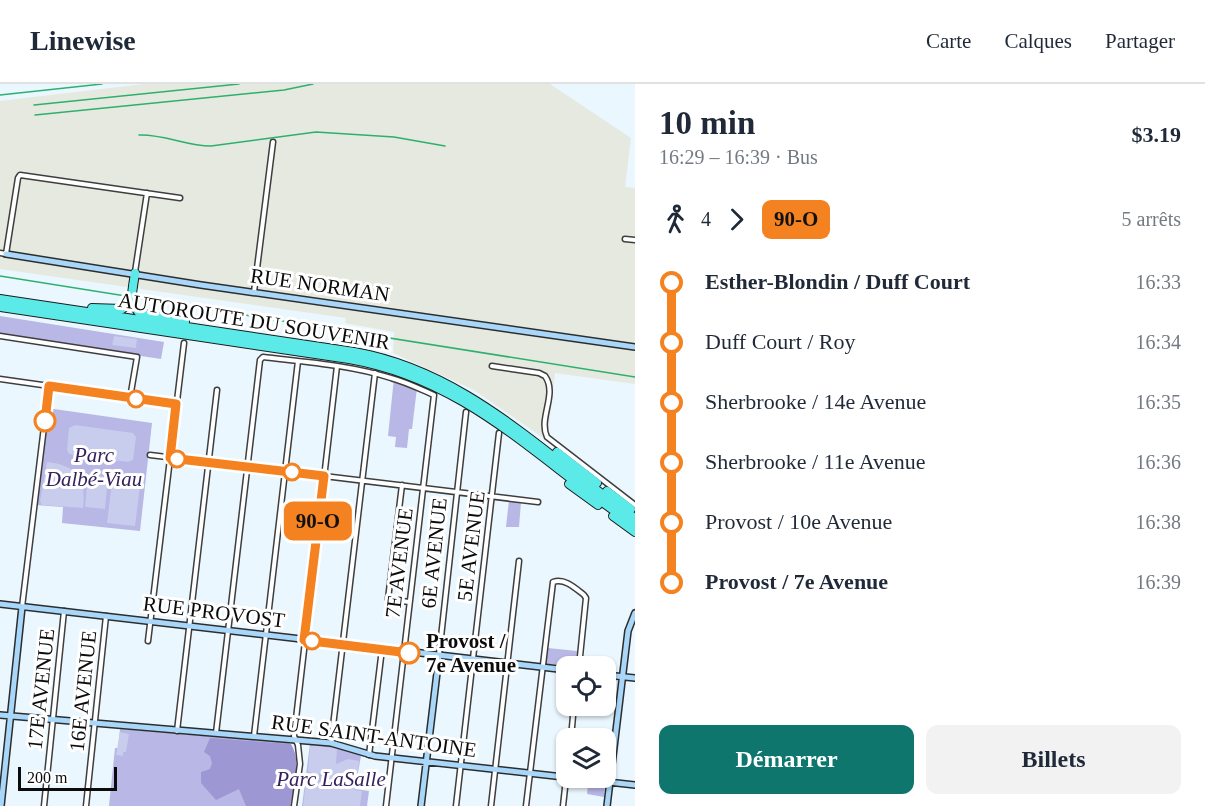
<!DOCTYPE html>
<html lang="fr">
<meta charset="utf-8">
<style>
:root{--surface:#fff;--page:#f2f2f3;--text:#1f2937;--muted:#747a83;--line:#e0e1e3;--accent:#0f766e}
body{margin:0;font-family:"Times New Roman",serif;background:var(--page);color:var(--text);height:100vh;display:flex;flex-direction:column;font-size:22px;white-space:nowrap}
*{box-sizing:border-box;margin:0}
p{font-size:20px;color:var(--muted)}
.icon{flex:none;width:33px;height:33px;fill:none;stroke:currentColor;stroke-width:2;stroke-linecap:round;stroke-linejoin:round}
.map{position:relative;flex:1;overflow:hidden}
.panel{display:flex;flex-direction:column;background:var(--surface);width:570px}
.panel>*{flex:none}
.badge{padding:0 12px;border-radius:9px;font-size:21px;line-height:39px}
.fabs{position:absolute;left:556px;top:572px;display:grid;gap:12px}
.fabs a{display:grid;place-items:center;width:60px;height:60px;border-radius:12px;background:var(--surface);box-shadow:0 2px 4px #0004;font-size:30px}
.scale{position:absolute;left:18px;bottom:15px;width:99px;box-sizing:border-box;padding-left:6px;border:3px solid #0b0b0b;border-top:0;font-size:16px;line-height:21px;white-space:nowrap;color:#0b0b0b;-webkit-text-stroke:4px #fff;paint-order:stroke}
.map>.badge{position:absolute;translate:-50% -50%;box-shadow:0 0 0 3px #fff}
.legs{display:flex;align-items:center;gap:9px;height:66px;padding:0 24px;font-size:20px}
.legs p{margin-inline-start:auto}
.summary{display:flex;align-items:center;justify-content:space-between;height:102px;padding:0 24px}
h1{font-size:33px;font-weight:700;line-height:45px}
.action{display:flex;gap:12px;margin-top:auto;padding:12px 24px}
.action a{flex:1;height:69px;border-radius:12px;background:var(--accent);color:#fff;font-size:24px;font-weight:700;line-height:69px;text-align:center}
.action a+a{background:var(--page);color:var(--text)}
ul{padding:0 24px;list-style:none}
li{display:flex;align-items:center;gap:21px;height:60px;font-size:22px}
li i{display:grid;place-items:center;width:9px;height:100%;margin:0 8px;background:currentColor}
li i::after{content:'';width:15px;height:15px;margin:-8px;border:4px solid;border-radius:50%;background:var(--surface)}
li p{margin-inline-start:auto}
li:first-child i{background:linear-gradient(#0000 50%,currentColor 0)}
li:last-child i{background:linear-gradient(currentColor 50%,#0000 0)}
header{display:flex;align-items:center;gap:36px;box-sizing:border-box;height:84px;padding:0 30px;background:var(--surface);border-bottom:2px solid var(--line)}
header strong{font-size:28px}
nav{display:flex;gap:33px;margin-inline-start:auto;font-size:21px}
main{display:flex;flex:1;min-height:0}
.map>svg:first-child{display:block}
.industrial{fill:#e5e9df}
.green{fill:#b8b7e5}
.forest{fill:#9d97d4}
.pitch{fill:#c8cced}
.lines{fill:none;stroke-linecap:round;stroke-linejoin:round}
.street-casing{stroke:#3e3e3e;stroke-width:7}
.secondary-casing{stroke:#2d2d2d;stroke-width:8}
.highway-casing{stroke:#1c1c1c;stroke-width:10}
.street{stroke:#fff;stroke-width:4}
.secondary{stroke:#a9d7f9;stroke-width:5}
.highway{stroke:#5ceae9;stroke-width:8}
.rail{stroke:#2db06d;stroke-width:1.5}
.highway-bridge-casing{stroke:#1c1c1c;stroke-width:10;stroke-linecap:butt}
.highway-bridge{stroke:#5ceae9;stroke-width:8}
.line-1-casing{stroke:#fff;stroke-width:14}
.line-1{stroke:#f58220;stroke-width:9}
.stop-1-dot{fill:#fff;stroke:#f58220;stroke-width:3}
.labels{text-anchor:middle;stroke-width:6;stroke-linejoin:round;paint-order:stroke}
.street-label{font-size:21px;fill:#0b0b0b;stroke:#fff}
.park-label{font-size:21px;font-style:italic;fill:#34215d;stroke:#fff}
.stop-label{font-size:21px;font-weight:bold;fill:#0b0b0b;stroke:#fff;text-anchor:start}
</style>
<header>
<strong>Linewise</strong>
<nav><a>Carte</a><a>Calques</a><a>Partager</a></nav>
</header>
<main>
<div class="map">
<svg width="635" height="722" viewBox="0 0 635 722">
<rect width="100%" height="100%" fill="#eaf7fe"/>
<path class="industrial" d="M144 0H550L631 54 625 103 635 104V300L555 289 548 350 542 353 474 306 393 269 394 248 345 239 346 234 0 185V17Z"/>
<path class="green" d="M0 232 164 258 161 275 0 251Z
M394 294 417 304 412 345H409L407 364 395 363 396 353 388 352Z
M47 324 152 339 140 447 62 439 63 423 35 421Z
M509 416 521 418 519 443H506Z
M548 564 577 567 576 582 546 580Z
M120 645 289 659C303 676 293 703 291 722H109L115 664H118Z
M310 660 343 664 361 672 355 705 369 707 367 722H302Z
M588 699 605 701 604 713 587 710Z"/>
<path class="forest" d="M210 654 291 660C302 678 293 703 290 722H246L239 705 216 716 201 699V688L210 685 212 679 210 672 204 668Z"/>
<path class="pitch" d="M114 252 137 255 136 264 112 261Z
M75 341 133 349 136 353 133 376 128 378 69 370 67 366 69 344Z
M47 378C76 381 87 395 83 424L42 421 40 417Z
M113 390 141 394 135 442 107 439Z
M88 391 108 393 105 425 85 423Z
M120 648 129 650 126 668H123V672L116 671Z
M313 661 337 665 336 680 348 675 359 677 356 701 354 703 355 706 362 707 360 722H303L306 697 329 698 332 686 318 690 308 688 310 663Z"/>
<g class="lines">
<g class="street-casing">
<path id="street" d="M625 155 635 156
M0 169 6 170 18 94 20 91 180 114
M135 188 147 109
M254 208 273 58
M0 252 137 273 130 314
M492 282 539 289 545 292C558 310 538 334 547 353L635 421
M0 295 176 320
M150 371 538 418
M402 401 388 515 409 518
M22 523 49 302
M148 557 184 259
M439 571 466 328
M177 647 217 306
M216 649 260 276 263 273C306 278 350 281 391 294 406 298 420 305 434 311L386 722
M254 652 298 277
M571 654 574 621
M331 659 375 289
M369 671 382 565
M44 722 64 527
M86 722 106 532
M294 722 300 680 298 661 294 652 337 282
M456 722 499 349
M491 722 519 477
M526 722 553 498C565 494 575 504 584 511L586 514 579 582
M563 722 567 686"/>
</g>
<g class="secondary-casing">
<path id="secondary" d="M6 170 201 201 635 263
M0 520 567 586
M606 591 635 594
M0 631 331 659 375 672 635 701
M1 722 22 523
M421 722 439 572
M607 722 628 547 635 529"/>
</g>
<g class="highway-casing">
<path id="highway" d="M133 202 135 189
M0 215 354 268C468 288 543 371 635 434
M0 223 349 275C470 296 538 377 635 441
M92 224 122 225 131 218 139 229 185 238
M557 368 597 399
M569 400 598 421
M607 407 631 425
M613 432 635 448"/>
</g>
<use href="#street" class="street"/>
<use href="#secondary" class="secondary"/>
<use href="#highway" class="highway"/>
<path class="rail" d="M0 11 102 0
M34 21 239 0
M35 31 284 6 313 0
M139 51C164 50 186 62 211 62L316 48 394 53 445 62
M0 192 635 293"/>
<g class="highway-bridge-casing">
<path id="highway-bridge" d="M131 218 133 202"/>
</g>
<use href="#highway-bridge" class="highway-bridge"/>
</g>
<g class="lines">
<g class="line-1-casing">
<path id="line-1" d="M45 337 49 302 176 320 170 374 324 392 304 556 409 569"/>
</g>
<use href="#line-1" class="line-1"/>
</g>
<g class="stop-1-dot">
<circle cx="136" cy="315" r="8"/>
<circle cx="45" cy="337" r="10"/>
<circle cx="177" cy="375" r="8"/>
<circle cx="292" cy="388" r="8"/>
<circle cx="312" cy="557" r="8"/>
<circle cx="409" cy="569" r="10"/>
</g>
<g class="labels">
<g class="street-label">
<text transform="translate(320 201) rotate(8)" y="7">RUE NORMAN</text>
<text transform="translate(254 237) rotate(9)" y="7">AUTOROUTE DU SOUVENIR</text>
<text transform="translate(471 462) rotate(-83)" y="7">5E AVENUE</text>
<text transform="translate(434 469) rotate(-84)" y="7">6E AVENUE</text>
<text transform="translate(399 479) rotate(-83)" y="7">7E AVENUE</text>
<text transform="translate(214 528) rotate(7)" y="7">RUE PROVOST</text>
<text transform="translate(41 605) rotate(-84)" y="7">17E AVENUE</text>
<text transform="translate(83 607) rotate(-84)" y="7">16E AVENUE</text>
<text transform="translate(374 652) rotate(8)" y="7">RUE SAINT-ANTOINE</text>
</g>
<g class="park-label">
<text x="94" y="378">Parc<tspan x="94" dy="24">Dalbé-Viau</tspan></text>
<text x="331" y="702">Parc LaSalle</text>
</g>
<g class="stop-label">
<text x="426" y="564">Provost /<tspan x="426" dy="24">7e Avenue</tspan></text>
</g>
</g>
</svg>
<div class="fabs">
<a><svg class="icon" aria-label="locate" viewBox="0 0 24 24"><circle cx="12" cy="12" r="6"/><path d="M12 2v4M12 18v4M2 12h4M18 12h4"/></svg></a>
<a><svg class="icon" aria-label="layers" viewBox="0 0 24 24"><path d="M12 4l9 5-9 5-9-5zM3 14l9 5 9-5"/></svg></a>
</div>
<div class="scale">200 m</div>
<b class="badge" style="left:318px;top:437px;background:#f58220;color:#111">90-O</b>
</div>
<section class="panel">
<div class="summary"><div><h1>10 min</h1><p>16:29 – 16:39 · Bus</p></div><b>$3.19</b></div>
<div class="legs"><svg class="icon" aria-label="walk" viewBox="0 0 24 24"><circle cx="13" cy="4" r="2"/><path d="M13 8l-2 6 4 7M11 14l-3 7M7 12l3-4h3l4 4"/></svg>4<svg class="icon" aria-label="forward" viewBox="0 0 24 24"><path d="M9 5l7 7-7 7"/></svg><b class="badge" style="background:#f58220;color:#111">90-O</b><p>5 arrêts</p></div>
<ul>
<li><i style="color:#f58220"></i><b>Esther-Blondin / Duff Court</b><p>16:33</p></li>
<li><i style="color:#f58220"></i><span>Duff Court / Roy</span><p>16:34</p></li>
<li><i style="color:#f58220"></i><span>Sherbrooke / 14e Avenue</span><p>16:35</p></li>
<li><i style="color:#f58220"></i><span>Sherbrooke / 11e Avenue</span><p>16:36</p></li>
<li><i style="color:#f58220"></i><span>Provost / 10e Avenue</span><p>16:38</p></li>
<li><i style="color:#f58220"></i><b>Provost / 7e Avenue</b><p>16:39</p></li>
</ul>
<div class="action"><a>Démarrer</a><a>Billets</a></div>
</section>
</main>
